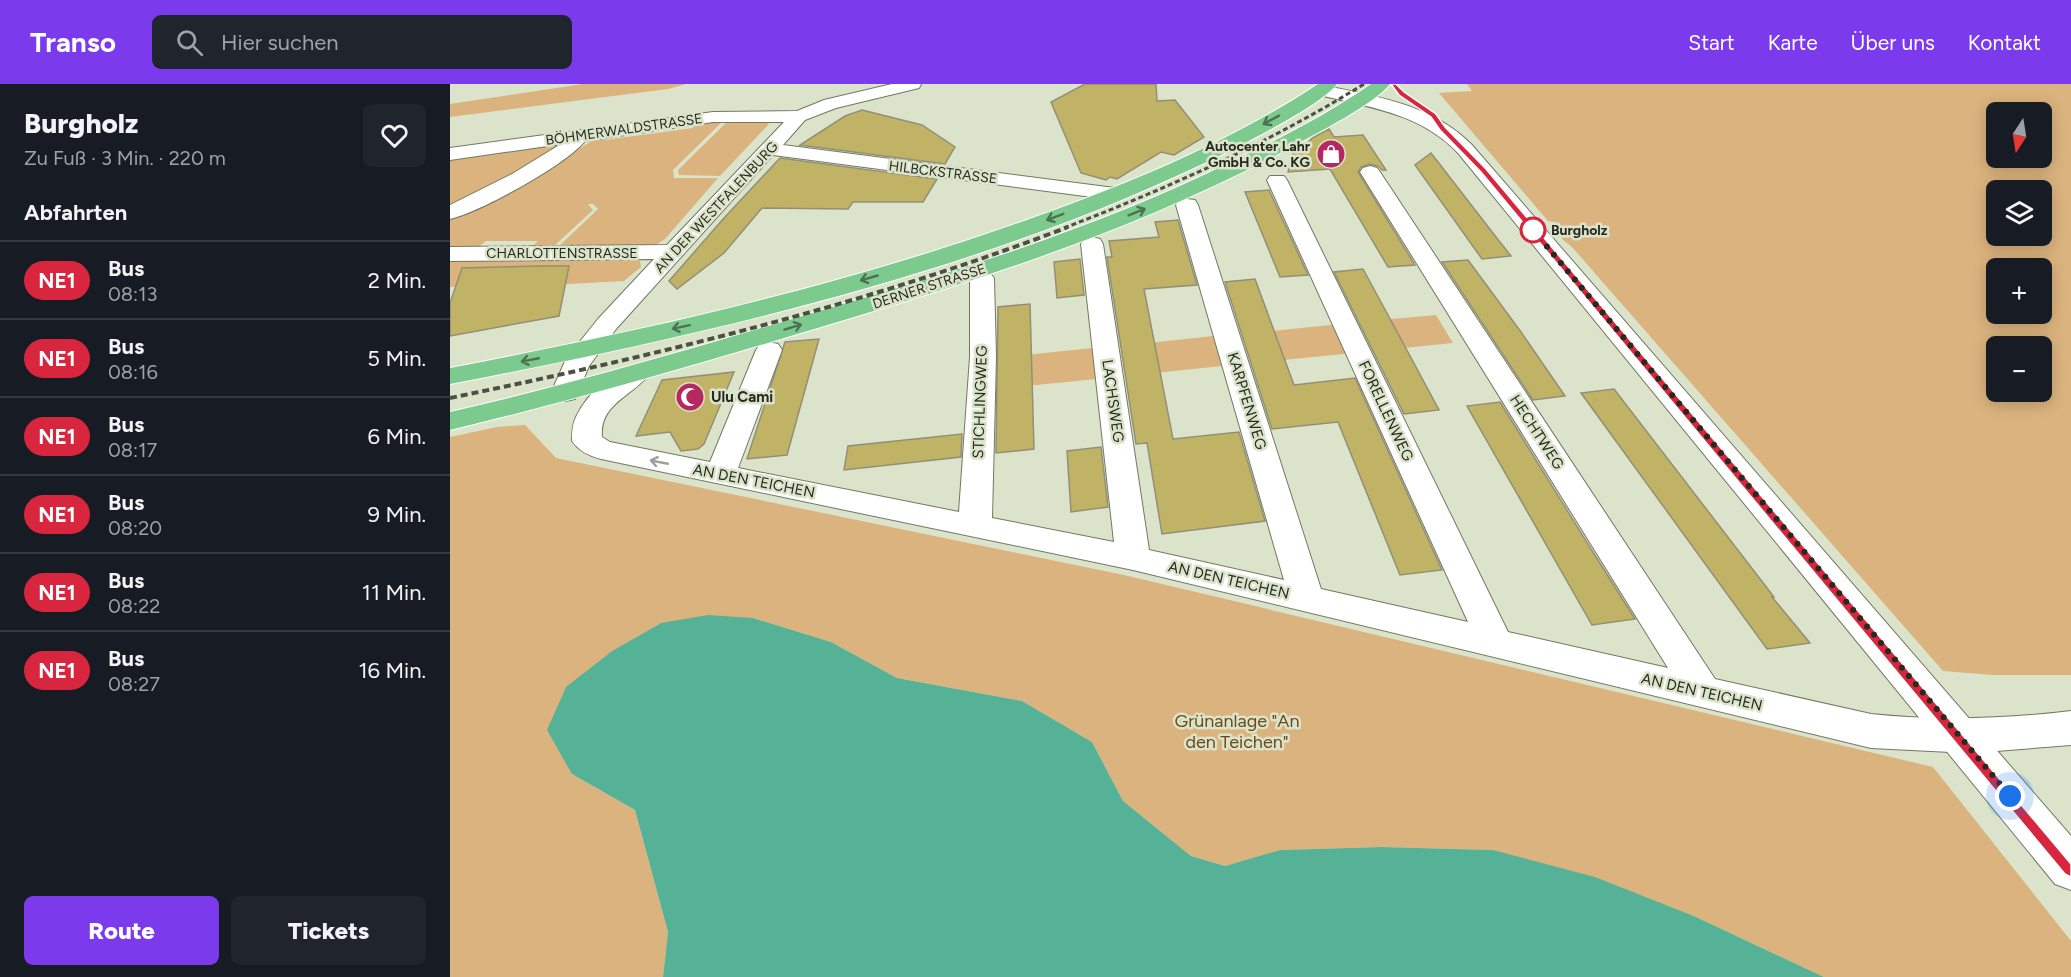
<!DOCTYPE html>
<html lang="de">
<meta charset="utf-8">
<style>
:root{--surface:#171b24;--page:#20242c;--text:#f1f3f6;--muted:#9ea1a6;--line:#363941;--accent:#7c3aed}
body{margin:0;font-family:Figtree,sans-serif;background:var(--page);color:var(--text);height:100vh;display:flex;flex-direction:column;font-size:22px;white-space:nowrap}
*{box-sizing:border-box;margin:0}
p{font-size:20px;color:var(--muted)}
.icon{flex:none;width:33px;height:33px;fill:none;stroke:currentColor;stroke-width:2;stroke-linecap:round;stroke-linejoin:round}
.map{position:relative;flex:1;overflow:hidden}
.sheet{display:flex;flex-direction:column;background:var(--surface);width:450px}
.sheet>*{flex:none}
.badge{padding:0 12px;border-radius:20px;font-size:21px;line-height:39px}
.needle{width:39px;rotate:192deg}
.tools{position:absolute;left:1536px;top:18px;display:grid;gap:12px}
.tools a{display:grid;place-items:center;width:66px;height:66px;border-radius:9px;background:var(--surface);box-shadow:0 3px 15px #0003;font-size:30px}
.you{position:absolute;width:30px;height:30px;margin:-15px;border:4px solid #fff;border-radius:50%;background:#1a73e8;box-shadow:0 0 0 9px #1a73e833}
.map>.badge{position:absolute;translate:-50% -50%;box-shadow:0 0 0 3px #fff}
h2{padding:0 24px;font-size:22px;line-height:54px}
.round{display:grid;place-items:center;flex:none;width:63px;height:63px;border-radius:9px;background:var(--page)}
.summary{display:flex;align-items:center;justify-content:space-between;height:102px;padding:0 24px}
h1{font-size:28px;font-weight:800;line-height:45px}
.action{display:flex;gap:12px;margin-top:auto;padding:12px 24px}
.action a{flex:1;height:69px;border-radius:9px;background:var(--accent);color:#fff;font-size:24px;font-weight:800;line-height:69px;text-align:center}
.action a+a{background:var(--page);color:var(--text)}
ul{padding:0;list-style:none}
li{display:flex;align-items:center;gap:18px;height:78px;padding:0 24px;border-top:2px solid var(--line)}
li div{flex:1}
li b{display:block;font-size:22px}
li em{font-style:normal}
li .badge{min-width:66px;font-weight:700;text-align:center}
header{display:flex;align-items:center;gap:36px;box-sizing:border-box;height:84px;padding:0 30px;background:var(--accent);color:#fff}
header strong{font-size:28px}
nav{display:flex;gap:33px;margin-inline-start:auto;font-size:21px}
.search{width:420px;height:54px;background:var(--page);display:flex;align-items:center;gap:15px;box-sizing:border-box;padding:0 21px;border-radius:9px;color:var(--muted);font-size:22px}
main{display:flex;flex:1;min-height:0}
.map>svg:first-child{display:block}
.green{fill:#dbb37e;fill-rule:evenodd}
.water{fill:#56b296}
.building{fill:#c1b366;stroke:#938f76;stroke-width:1.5}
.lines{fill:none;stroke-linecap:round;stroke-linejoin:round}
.street-casing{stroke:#717961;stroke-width:2}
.secondary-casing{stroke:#717961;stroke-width:2}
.primary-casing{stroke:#fff;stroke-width:2}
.street{fill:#fff;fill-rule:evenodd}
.secondary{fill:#fff;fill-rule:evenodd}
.primary{fill:#7cca8e;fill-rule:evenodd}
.rail-far1{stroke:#4b5042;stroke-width:3;stroke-dasharray:5 3;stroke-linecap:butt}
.rail{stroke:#4b5042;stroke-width:4;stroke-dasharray:7 4;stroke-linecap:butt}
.oneway{stroke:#4d7252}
.oneway2{stroke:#9d9f9b}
.line{fill:#d7263d;stroke:#fff;stroke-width:1.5}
.walk{stroke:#262a20;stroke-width:6;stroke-dasharray:0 10.8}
.stop-dot{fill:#fff;stroke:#d7263d;stroke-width:3}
.labels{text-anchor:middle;stroke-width:5;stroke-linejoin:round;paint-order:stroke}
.far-street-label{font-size:14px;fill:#262a20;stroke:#dbe4ca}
.far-poi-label{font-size:14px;font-weight:bold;fill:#262a20;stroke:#dbe4ca;text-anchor:end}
.far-stop-label{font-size:14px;font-weight:bold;fill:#262a20;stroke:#dbe4ca;text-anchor:start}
.poi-label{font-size:15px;font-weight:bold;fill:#262a20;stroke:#dbe4ca;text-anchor:start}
.street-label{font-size:15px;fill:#262a20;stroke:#dbe4ca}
.near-park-label{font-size:18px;fill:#6a4a19;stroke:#dbe4ca}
</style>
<header>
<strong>Transo</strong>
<div class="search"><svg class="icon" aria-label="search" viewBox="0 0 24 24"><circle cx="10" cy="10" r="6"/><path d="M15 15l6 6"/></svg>Hier suchen</div>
<nav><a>Start</a><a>Karte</a><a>Über uns</a><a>Kontakt</a></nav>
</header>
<main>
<section class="sheet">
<div class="summary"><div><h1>Burgholz</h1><p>Zu Fuß · 3 Min. · 220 m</p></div><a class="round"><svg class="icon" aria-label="heart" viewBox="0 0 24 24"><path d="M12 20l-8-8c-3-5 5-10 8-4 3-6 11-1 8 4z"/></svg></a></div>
<h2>Abfahrten</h2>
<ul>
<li><span class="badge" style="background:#d7263d;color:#fff">NE1</span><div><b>Bus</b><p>08:13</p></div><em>2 Min.</em></li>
<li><span class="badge" style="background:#d7263d;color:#fff">NE1</span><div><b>Bus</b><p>08:16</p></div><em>5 Min.</em></li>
<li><span class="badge" style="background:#d7263d;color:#fff">NE1</span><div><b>Bus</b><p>08:17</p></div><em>6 Min.</em></li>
<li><span class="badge" style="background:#d7263d;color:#fff">NE1</span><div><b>Bus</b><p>08:20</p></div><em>9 Min.</em></li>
<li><span class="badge" style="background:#d7263d;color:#fff">NE1</span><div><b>Bus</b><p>08:22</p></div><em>11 Min.</em></li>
<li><span class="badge" style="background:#d7263d;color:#fff">NE1</span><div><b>Bus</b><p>08:27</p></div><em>16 Min.</em></li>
</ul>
<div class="action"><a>Route</a><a>Tickets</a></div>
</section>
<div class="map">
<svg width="1621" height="893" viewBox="0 0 1621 893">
<rect width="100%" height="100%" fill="#dbe4ca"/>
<path class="green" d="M133 0H236L218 5 0 33V20Z
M1017 0H1621V591H1543L1493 587 1122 163 1113 156 1104 142 1111 139 1098 137 989 9 1022 7ZM1546 28H1592V74H1546ZM1546 106H1592V152H1546ZM1546 184H1592V230H1546ZM1546 262H1592V308H1546Z
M274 36 223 86 224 94H268L215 155 204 162 107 164 148 125 143 120H138L143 126 102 164H81L88 157H36L27 164 0 163V136L89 90 143 56 154 52 155 56 243 44 244 39Z
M279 36 315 37 319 40 270 92 229 91 228 86Z
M111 59 112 60 88 78 0 123V73Z
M186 176 190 177 191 183 174 197 82 202 0 203V177Z
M986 231 1003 259 924 267 909 238Z
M890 240 903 269 801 279 792 250Z
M772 251 781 281 676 292 671 262Z
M652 263 656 294 547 305V274Z
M75 341 106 374 674 491 1483 683 1621 857V893H1374L1246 833 1043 766 932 763 830 766 775 782 741 772 673 717 642 658 572 617 447 594 381 558 303 534 211 539 162 567 117 603 122 690 185 726 218 848 213 893H0V353L47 343Z"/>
<path class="water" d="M258 531 303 534 381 558 447 594 572 617 642 658 673 717 741 772 775 782 830 766 932 763 1043 766 1145 793 1246 833 1374 893H213L218 848 185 726 122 690 97 646 116 603 162 567 211 539Z"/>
<path class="building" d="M635 0H706L707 17 725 16 754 53 724 71 711 68 667 95 660 93 656 96 631 89 601 18Z
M412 26 472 41 505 63 495 80 350 61 395 32Z
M879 45 884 53 913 51 936 86H932L928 82 919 80 911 83 908 88 965 181 938 183 880 85 838 88 844 65 855 62 862 54Z
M981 69 1046 153 1061 172 1032 175 965 81Z
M330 74 487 95 473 118H403L398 125 312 124 274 169 227 205 219 197 274 134Z
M819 106 858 191 830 193 795 108Z
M728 136 747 201 694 205 723 355 789 348 815 437 712 450 697 359 686 360 657 173H662L659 157 709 153 705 138Z
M630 175 634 211 607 214 604 178Z
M1018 176 1071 248 1115 312 1083 316 992 178Z
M92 182H119L109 232 0 252V219L12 184Z
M913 185 938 231 989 326 954 330 884 188Z
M805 195 844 301 905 294 992 486 950 491 888 338 822 345 775 198Z
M580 220 584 365 546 369 548 223Z
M369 255 337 371 297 375 335 258Z
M284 288 254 360 248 365 231 367 220 348 186 352 212 296Z
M1164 305 1324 513H1322L1360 559 1317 565 1131 309Z
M1050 318 1141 465 1185 535 1142 541 1017 322Z
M512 350 511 373 394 386 398 362Z
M651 363 658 423 621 428 617 367Z"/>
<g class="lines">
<g class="street-casing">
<path id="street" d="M442 0H471L469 4 386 24 355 36 333 61 665 104 672 106 675 110 672 114 665 116 323 71 166 245 139 282 125 315 115 317 105 315 101 309 116 275 148 235 204 175 0 177V163L217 161 334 38H263L135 57C116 81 30 128 0 135V121L62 90 111 60 0 76V64L263 28 347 27 374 16Z
M920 82 927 84 930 88 1265 595 1421 630C1488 637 1554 635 1621 627V661L1521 669 1421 664 683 486 151 375C139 372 129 367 122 357 122 349 122 341 126 333 136 311 169 277 196 283L200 289C184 312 149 319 152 353L160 358 260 378 306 266 310 260 319 258 328 260 332 266 288 384 509 428 520 273V194L524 189 532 187 540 189 544 194 546 273 542 434 664 458 631 160 634 155 642 153 650 155 653 160 699 466 834 496 726 121 729 116 737 115 745 116 748 121 871 505 1018 538 817 96 820 92H834L837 96 1058 548 1218 584 910 88 913 84Z"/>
</g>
<g class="secondary-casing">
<path id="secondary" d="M871 1C925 12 982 20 1022 61L1621 752V806L1605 800 1008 69C969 28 917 23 865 10L862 6 865 2Z"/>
</g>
<g class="primary-casing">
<path id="primary" d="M868 0H887C873 19 807 53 783 65 542 186 264 249 0 300V284C198 246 394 202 585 133 683 98 780 58 868 0Z
M921 0H940C925 20 867 49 843 62 694 143 533 195 371 243 248 280 125 316 0 346V328C127 299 251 262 376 225 515 185 653 141 783 77 831 54 878 30 921 0Z"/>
</g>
<use href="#street" class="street"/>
<use href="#secondary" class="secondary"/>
<use href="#primary" class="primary"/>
<path class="rail-far1" d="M614 144C718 104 819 59 914 0"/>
<path class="rail" d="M0 314C210 271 418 220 618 143"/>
</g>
<defs><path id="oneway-shaft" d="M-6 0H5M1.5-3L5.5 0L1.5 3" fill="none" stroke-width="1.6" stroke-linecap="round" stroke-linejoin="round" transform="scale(1.5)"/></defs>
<g class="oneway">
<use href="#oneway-shaft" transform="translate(821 36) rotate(151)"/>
<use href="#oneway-shaft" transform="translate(687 128) rotate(-22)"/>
<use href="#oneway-shaft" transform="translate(605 133) rotate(159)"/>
<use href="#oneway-shaft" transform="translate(419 194) rotate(164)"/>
<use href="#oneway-shaft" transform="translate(231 243) rotate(168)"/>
<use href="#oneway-shaft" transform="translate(343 243) rotate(-17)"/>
<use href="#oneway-shaft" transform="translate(80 276) rotate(169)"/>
</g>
<use class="oneway2" href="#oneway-shaft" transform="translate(209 378) rotate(-169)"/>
<path class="line" d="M941 0H946L954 8 986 30 995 43 1036 85 1621 780V793L1615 790 1031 88 990 46 981 33 949 11Z"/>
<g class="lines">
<path class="walk" d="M1083 146 1560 712"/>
</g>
<defs>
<g id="shop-disc" transform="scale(1.5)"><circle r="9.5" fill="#b62960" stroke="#dbe4ca"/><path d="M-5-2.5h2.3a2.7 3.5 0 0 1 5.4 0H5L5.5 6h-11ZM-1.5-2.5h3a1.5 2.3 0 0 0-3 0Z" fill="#fff"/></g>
<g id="mosque-disc" transform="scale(1.5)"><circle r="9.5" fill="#b62960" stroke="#dbe4ca"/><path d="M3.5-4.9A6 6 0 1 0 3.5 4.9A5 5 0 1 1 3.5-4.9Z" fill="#fff"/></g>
</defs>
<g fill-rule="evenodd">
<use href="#shop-disc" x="881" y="70"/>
<use href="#mosque-disc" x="240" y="313"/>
</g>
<circle class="stop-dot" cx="1083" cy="146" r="12"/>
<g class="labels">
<g class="far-street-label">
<text transform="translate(174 45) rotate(-8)" y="5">BÖHMERWALDSTRASSE</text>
<text transform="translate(493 88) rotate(7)" y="5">HILBCKSTRASSE</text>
<text transform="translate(266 123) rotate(-47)" y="5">AN DER WESTFALENBURG</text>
<text x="112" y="174">CHARLOTTENSTRASSE</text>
<text transform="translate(479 202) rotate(-18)" y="5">DERNER STRASSE</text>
</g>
<g class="far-poi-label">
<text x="860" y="67">Autocenter Lahr<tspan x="860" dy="16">GmbH &amp; Co. KG</tspan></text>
</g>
<g class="far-stop-label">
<text x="1101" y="151">Burgholz</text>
</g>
<g class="poi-label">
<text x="261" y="318">Ulu Cami</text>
</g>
<g class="street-label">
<text transform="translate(663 317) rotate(82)" y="5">LACHSWEG</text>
<text transform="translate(797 317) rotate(73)" y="5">KARPFENWEG</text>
<text transform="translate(530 318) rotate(-88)" y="5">STICHLINGWEG</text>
<text transform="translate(936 327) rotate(65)" y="5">FORELLENWEG</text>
<text transform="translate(1087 348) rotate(57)" y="5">HECHTWEG</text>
<text transform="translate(304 397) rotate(11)" y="5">AN DEN TEICHEN</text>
<text transform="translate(779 496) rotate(13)" y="5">AN DEN TEICHEN</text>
<text transform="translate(1252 608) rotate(13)" y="5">AN DEN TEICHEN</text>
</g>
<g class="near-park-label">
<text x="787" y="643">Grünanlage "An<tspan x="787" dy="21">den Teichen"</tspan></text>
</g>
</g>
</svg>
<div class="tools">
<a><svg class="needle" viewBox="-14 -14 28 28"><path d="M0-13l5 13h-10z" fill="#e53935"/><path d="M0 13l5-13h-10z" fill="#9ea1a6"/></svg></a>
<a><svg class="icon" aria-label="layers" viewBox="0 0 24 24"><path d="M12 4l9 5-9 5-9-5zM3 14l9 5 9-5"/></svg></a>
<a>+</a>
<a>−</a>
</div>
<div class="you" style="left:1560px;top:712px"></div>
</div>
</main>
